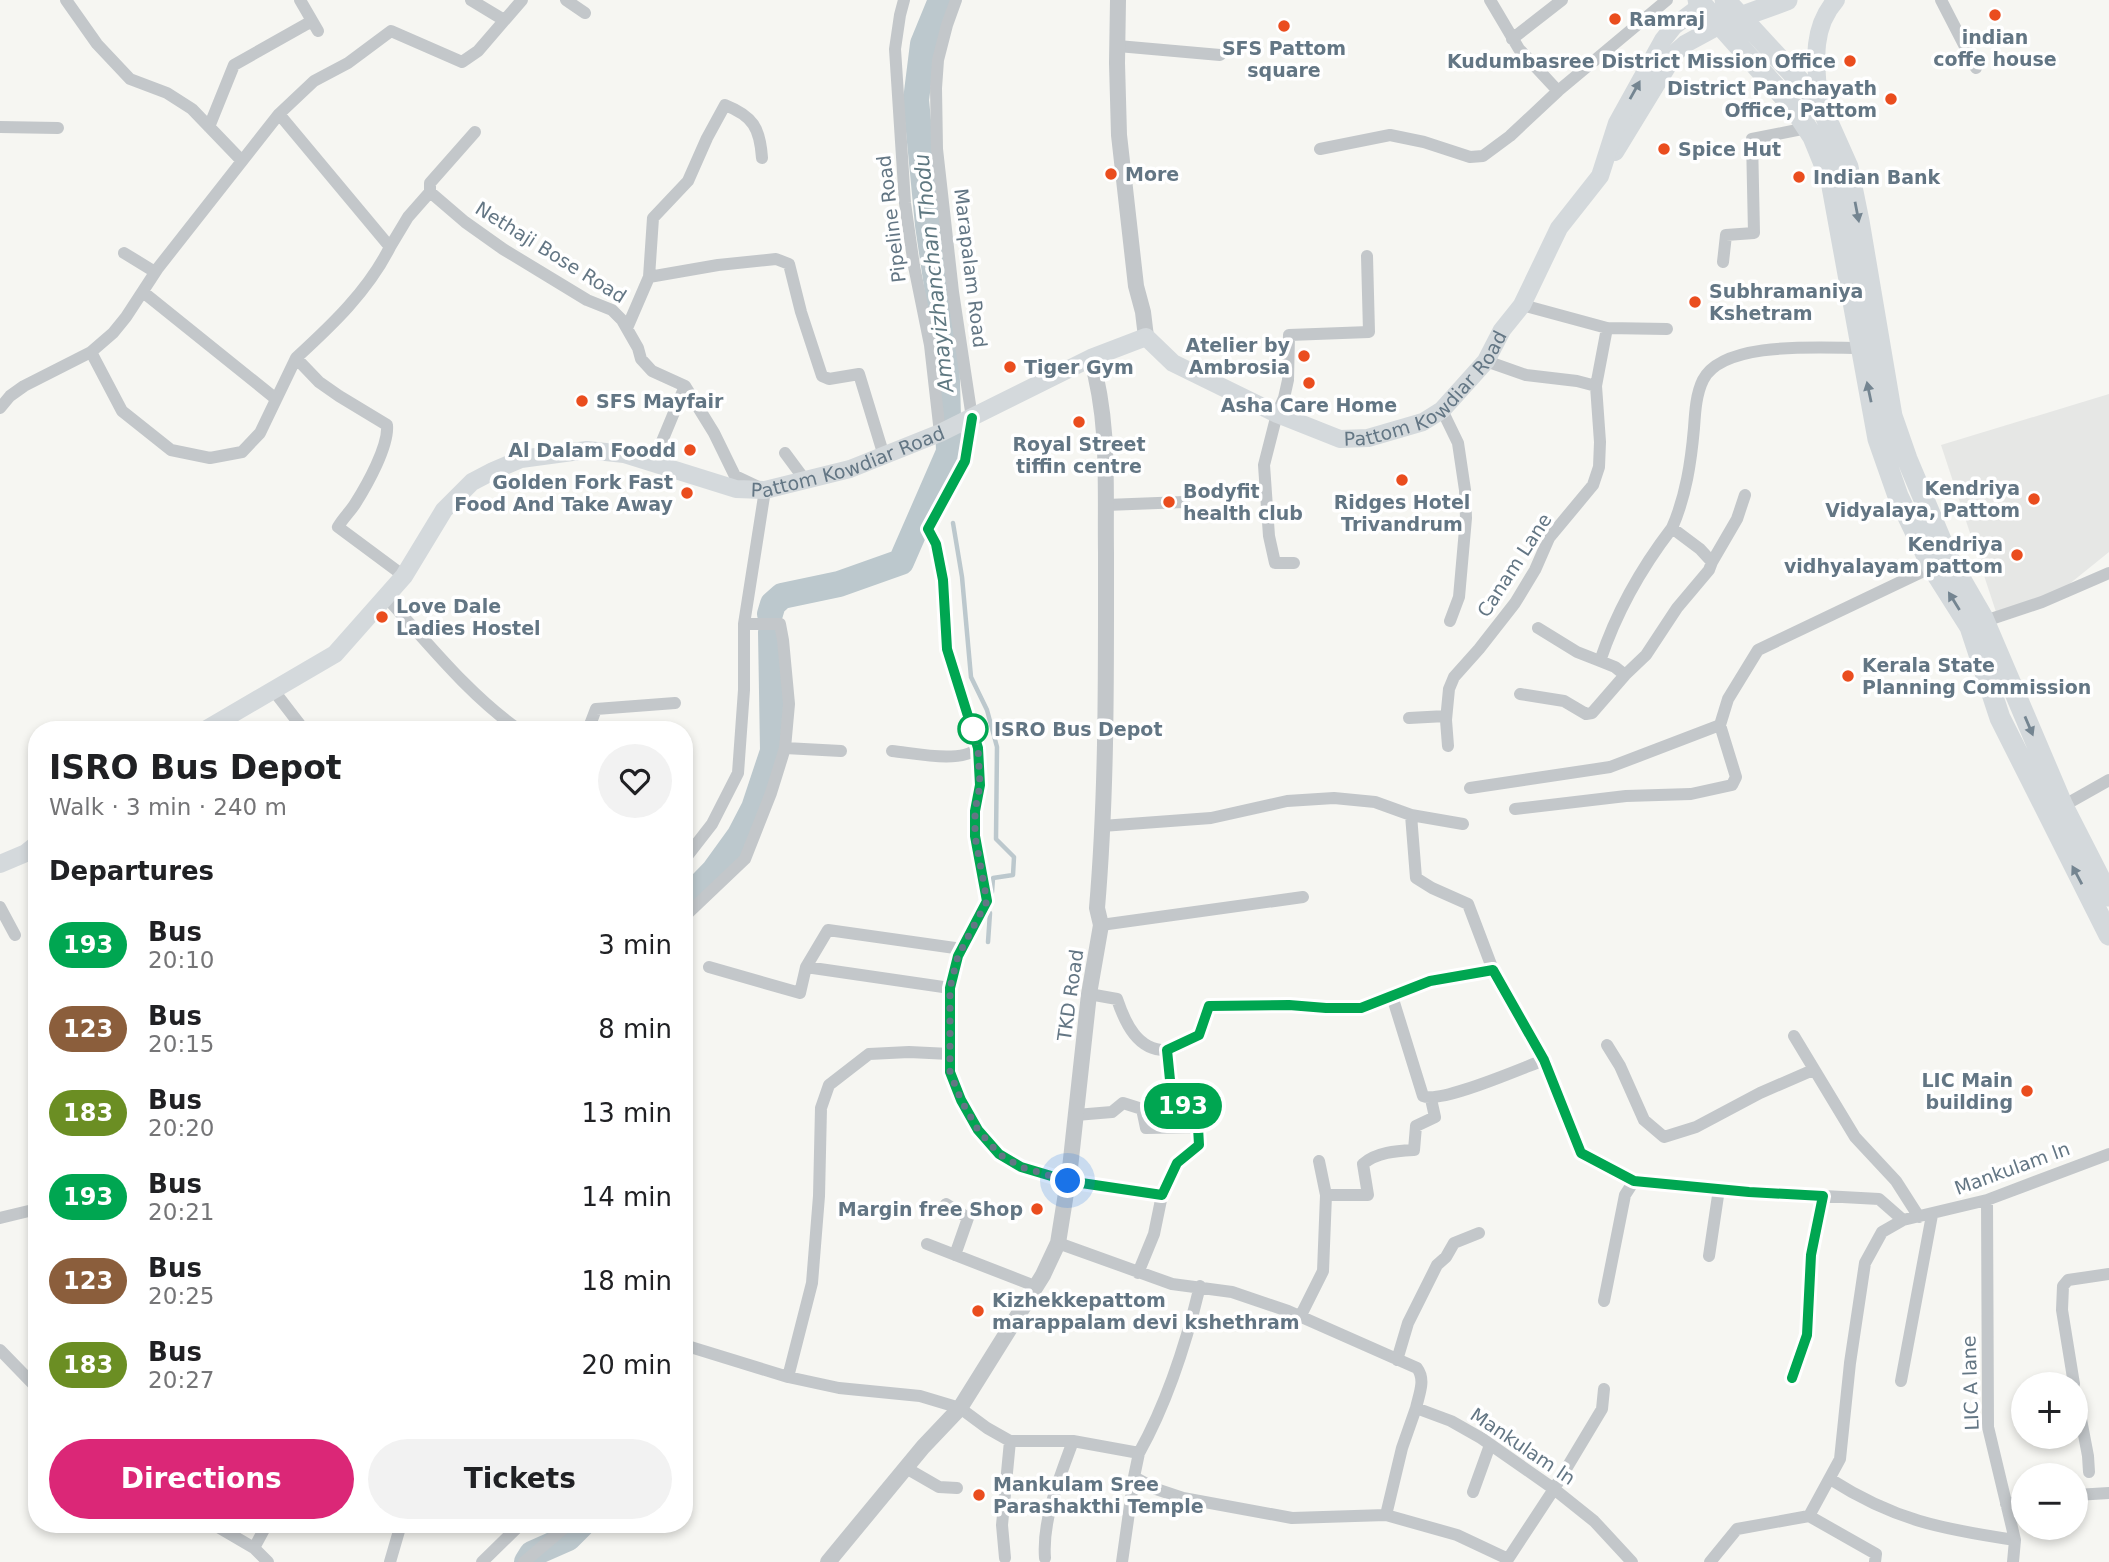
<!DOCTYPE html>
<meta charset="utf-8">
<style>
:root{--surface:#fff;--page:#f2f2f2;--text:#202124;--muted:#757577;--accent:#db2777}
body{margin:0;font-family:"DejaVu Sans",sans-serif;background:var(--page);color:var(--text);height:100vh;display:flex;flex-direction:column;font-size:26px;white-space:nowrap}
*{box-sizing:border-box;margin:0}
p{font-size:23px;color:var(--muted)}
.icon{flex:none;width:38px;height:38px;fill:none;stroke:currentColor;stroke-width:2;stroke-linecap:round;stroke-linejoin:round}
.map{position:relative;flex:1;overflow:hidden}
.details{position:absolute;left:28px;top:721px;width:665px;height:812px;display:flex;flex-direction:column;background:var(--surface);border-radius:28px;box-shadow:0 4px 10px #0003}
.details>*{flex:none}
.badge{padding:0 14px;border-radius:23px;font-size:24px;line-height:46px}
.tools{position:absolute;left:2011px;top:1372px;display:grid;gap:14px}
.tools a{display:grid;place-items:center;width:77px;height:77px;border-radius:50%;background:var(--surface);box-shadow:0 4px 10px #0003;font-size:35px}
.you{position:absolute;width:35px;height:35px;margin:-18px;border:5px solid #fff;border-radius:50%;background:#1a73e8;box-shadow:0 0 0 10px #1a73e833}
.map>.badge{position:absolute;translate:-50% -50%;box-shadow:0 0 0 4px #fff}
h2{padding:0 21px;font-size:26px;line-height:63px}
.round{display:grid;place-items:center;flex:none;width:74px;height:74px;border-radius:37px;background:var(--page)}
.overview{display:flex;align-items:center;justify-content:space-between;height:119px;padding:0 21px}
h1{font-size:33px;font-weight:800;line-height:52px}
.action{display:flex;gap:14px;margin-top:auto;padding:14px 21px}
.action a{flex:1;height:80px;border-radius:42px;background:var(--accent);color:#fff;font-size:28px;font-weight:800;line-height:80px;text-align:center}
.action a+a{background:var(--page);color:var(--text)}
ul{padding:0;list-style:none}
li{display:flex;align-items:center;gap:21px;height:84px;padding:0 21px}
li div{flex:1}
li b{display:block;font-size:26px}
li em{font-style:normal}
li .badge{min-width:77px;font-weight:700;text-align:center}
.map>svg:first-child{display:block}
.built{fill:#e6e7e5}
.lines{fill:none;stroke-linecap:round;stroke-linejoin:round}
.stream{stroke:#bcc8cd;stroke-width:4.5}
.river{stroke:#bcc8cd;stroke-width:26}
.minor{stroke:#c3c7ca;stroke-width:12}
.tertiary{stroke:#c3c7ca;stroke-width:16}
.secondary{stroke:#d4d9dc;stroke-width:18}
.primary{stroke:#d4d9dc;stroke-width:21}
.oneway{fill:#748591}
.line-casing{stroke:#fff;stroke-width:16}
.line{stroke:#00a651;stroke-width:10}
.walk{stroke:#637684;stroke-width:7;stroke-dasharray:0 12.6}
.poi-dot{fill:#ea4d1e;stroke:#fff;stroke-width:2.5}
.stop-dot{fill:#fff;stroke:#00a651;stroke-width:3.5}
.labels{text-anchor:middle;stroke-width:7;stroke-linejoin:round;paint-order:stroke}
.poi-label{font-size:19px;font-weight:bold;fill:#637684;stroke:#fff;text-anchor:start}
.street-label{font-size:19px;fill:#637684;stroke:#fff}
.stop-label{font-size:19px;font-weight:bold;fill:#637684;stroke:#fff;text-anchor:start}
.water-label{font-size:21px;font-style:italic;fill:#5f7881;stroke:#fff}
</style>
<div class="map">
<svg width="2109" height="1562" viewBox="0 0 2109 1562">
<rect width="100%" height="100%" fill="#f6f6f2"/>
<path class="built" d="M2109 394V552L2042 606 1999 621 1941 445Z"/>
<g class="lines">
<path class="stream" d="M953 523 962 577 971 677 987 710 997 747 996 839 1014 857 1013 875 993 878 992 892
M988 942 990 913"/>
<path class="river" d="M770 614 773 604 782 596 839 584 901 562 949 452 946 347 928 225 916 100 923 44 941 0
M684 902 714 871 740 835 754 808 773 751 771 632
M527 1562 532 1554 568 1538 582 1524"/>
<path class="minor" d="M66 0 97 44 130 79 167 93 192 109 242 161
M300 0 318 31
M471 0 504 20
M566 0 585 13
M904 0 900 15 895 49 905 203 914 266 930 345 940 433
M1490 0 1519 49 1558 91
M1941 0 1976 68
M1512 39 1562 0
M1118 46 1220 55
M279 114 390 247 408 217 430 192 465 222 503 249 587 300 612 310 622 320 638 348 641 359 652 371 685 386 714 433 735 476 765 490 744 624V690L738 773 712 824 684 860
M0 127 58 128
M209 127 234 65 312 21
M1320 149 1390 135 1424 142 1470 157 1483 156 1510 136 1558 91 1667 0
M430 192V183L475 132
M390 247C368 291 332 325 296 358L319 382 339 396 387 425C389 446 367 485 355 504 350 512 343 518 338 527L404 576
M124 253 155 272
M1723 262 1726 235 1754 233 1752 139 1807 128
M649 277 653 218 688 181 707 138 725 105C753 116 760 128 762 158
M143 292 276 399
M1522 305 1607 328 1667 329
M627 328 649 277 718 265 776 259 789 264 801 312 822 376 829 379 859 374 884 456
M91 352 122 411 171 450 210 458 242 452 260 433 296 358
M1596 386 1607 328
M0 408 10 396 24 386 91 352 113 333 126 317 158 268 279 114 314 81 348 63 391 31 462 62 478 51 522 0
M1442 410 1458 443 1465 490 1466 518 1459 597 1450 621
M785 453 805 480
M657 463 658 451 685 386
M1745 495 1737 519 1712 562 1700 549 1672 528C1686 496 1691 462 1694 428 1695 413 1696 394 1703 380 1723 340 1822 348 1861 348
M1106 505 1184 502
M1672 528C1642 567 1616 613 1600 661L1615 667 1625 675 1646 655 1677 608 1709 570 1712 562
M1294 563H1275L1269 536 1264 465 1277 414 1284 398 1288 380 1289 335 1369 332 1367 256
M386 597C428 643 468 694 519 730
M1979 623 2042 602 2109 573
M1538 628 1577 652 1600 661
M274 691 304 730
M1520 694 1564 701 1586 714 1592 713 1625 675
M1409 718 1446 716
M588 730 596 709 675 703
M1448 746 1446 720 1449 689 1454 677 1479 649 1515 603 1535 570 1549 538 1593 485 1599 467 1600 442 1596 386 1577 381 1526 375 1486 361
M785 748 841 751
M978 748 980 785 975 811V836L987 901 959 956 950 988V1072L961 1100 978 1130 999 1154 1021 1167 1068 1181 1162 1195
M892 751C914 753 961 764 978 748L947 649 943 580 936 544 928 529 965 461 972 418 953 292 937 149 936 88 938 60 947 25 956 0
M1470 788 1610 767 1720 725
M2063 806 2109 780
M1515 809 1626 796 1691 794 1732 785 1736 777 1720 725 1728 699 1758 650 1932 567
M1411 815 1463 824
M1102 826 1211 818 1287 801 1334 798 1375 802 1411 815 1416 878 1432 888 1468 904 1493 970 1544 1060 1581 1153 1634 1181 1749 1192 1879 1199 1903 1220
M0 907 15 935
M684 917 745 859 771 793 785 748 789 704 783 640 780 624H744
M1101 925 1303 897
M709 967 800 993 806 967 950 988
M806 967 828 930 962 949
M1089 994 1117 999C1125 1023 1138 1052 1168 1050 1178 1049 1190 1040 1199 1035L1209 1006 1289 1005 1326 1008H1361L1431 981 1493 970
M1392 996 1423 1096C1441 1104 1522 1068 1544 1060
M1794 1036 1855 1137 1896 1181 1919 1217
M1607 1045 1620 1066 1644 1120 1664 1137 1696 1127 1760 1093 1813 1070
M950 1054 909 1052 869 1054 829 1085 821 1108 819 1196 812 1283 788 1377 839 1388 920 1396 960 1408 987 1428 1010 1441H1073L1139 1453 1134 1477 1156 1489 1183 1498 1292 1518 1386 1515 1457 1535 1508 1559 1554 1489 1602 1409 1604 1389
M1076 1115 1112 1112 1123 1103 1142 1109 1146 1128 1198 1127
M1326 1195H1368L1363 1164C1377 1152 1397 1151 1414 1150L1416 1126 1435 1117 1431 1099
M1987 1200 1988 1427 2015 1540 2013 1562
M946 1204 968 1218 955 1255
M0 1218 37 1209
M1058 1243 1172 1284 1232 1292 1288 1311 1417 1368C1426 1380 1419 1394 1416 1408L1451 1421 1481 1438 1554 1489 1594 1521 1632 1562
M927 1244 1035 1286
M1709 1256 1719 1189
M1138 1273 1154 1234 1162 1195 1167 1183 1177 1163 1199 1145 1198 1127 1170 1080 1167 1050
M1604 1301 1625 1195 1634 1181
M1300 1317 1323 1271 1326 1195 1319 1161
M684 1345 788 1377
M0 1350 37 1388
M1397 1360 1408 1323 1437 1265 1446 1257 1454 1243 1479 1233
M1792 1378 1807 1335 1811 1255 1823 1196
M1901 1381 1932 1215
M2074 1384 2062 1310 2063 1286 2068 1280 2109 1274
M2076 1393 2088 1456 2089 1472
M1139 1453C1168 1401 1186 1344 1200 1286
M906 1468 939 1487 957 1488
M1830 1479C1894 1520 1941 1529 2015 1540
M1473 1492 1490 1445
M2076 1495 2109 1493
M2006 1504 2023 1501
M1386 1515 1402 1448 1416 1408
M1809 1516 1876 1554 1875 1562
M213 1524 254 1548 268 1562
M254 1548 267 1524
M1005 1558 1002 1525 1010 1441
M1045 1558C1042 1519 1060 1477 1073 1441
M390 1562 401 1524
M482 1562 521 1524
M524 1562 569 1524
M1122 1562 1134 1477
M1710 1562 1737 1529 1809 1516 1840 1459 1850 1363 1865 1263 1882 1232 1903 1220 1987 1200 2109 1154"/>
<path class="tertiary" d="M1118 0 1117 63 1119 135 1136 286 1143 312 1146 337
M828 1562 923 1447 960 1408 1043 1275 1058 1243 1070 1168 1089 994 1101 925 1097 908C1107 790 1106 671 1106 553 1105 486 1110 423 1091 358"/>
<g class="secondary">
<path d="M1819 102C1816 66 1810 29 1836 0"/>
<path d="M1615 152 1676 52 1685 44 1720 25"/>
<path id="s1" d="M205 730 335 654 404 576 444 510 472 482 493 471 521 459 587 450 624 454 736 489 765 490 850 469 940 433 1091 358 1146 337 1173 363 1277 414 1340 439 1368 438 1423 422 1442 410 1486 361 1502 330 1522 305 1559 228 1600 176 1617 123 1663 40 1674 26 1702 5"/>
<path d="M0 864 26 853 37 844"/>
</g>
<path class="primary" d="M1698 0 1794 108 1813 137 1831 181 1878 439 1898 496 1932 567 1970 627 2000 718 2109 935
M1725 0 1819 102 1848 167 1859 221 1892 416 1907 459 1949 559 1983 618 2063 806 2109 896
M1729 21 1787 0"/>
</g>
<defs><path id="oneway-solid" d="M-6-.8H1V-3.2L6.5 0L1 3.2V.8H-6Z" transform="scale(1.75)"/></defs>
<g class="oneway">
<use href="#oneway-solid" transform="translate(1635 90) rotate(-61)"/>
<use href="#oneway-solid" transform="translate(1857 212) rotate(79)"/>
<use href="#oneway-solid" transform="translate(1869 392) rotate(-102)"/>
<use href="#oneway-solid" transform="translate(1954 601) rotate(-122)"/>
<use href="#oneway-solid" transform="translate(2029 726) rotate(67)"/>
<use href="#oneway-solid" transform="translate(2077 875) rotate(-118)"/>
</g>
<g class="lines">
<g class="line-casing">
<path id="line" d="M972 418 965 461 928 529 936 544 943 580 947 649 978 748 980 785 975 811V836L987 901 958 956 950 988V1072L961 1100 978 1130 999 1154 1021 1167 1068 1181 1162 1195 1177 1163 1199 1145 1198 1127 1170 1080 1167 1050 1199 1035 1209 1006 1289 1005 1326 1008H1361L1430 981 1493 970 1544 1060 1581 1153 1634 1181 1749 1192 1823 1196 1811 1255 1807 1335 1792 1378"/>
</g>
<use href="#line" class="line"/>
<path class="walk" d="M973 729 978 748 980 785 975 811V836L987 901 958 956 950 988V1072L961 1100 978 1130 999 1154 1021 1167 1068 1181"/>
</g>
<g class="poi-dot">
<circle cx="1995" cy="15" r="7"/>
<circle cx="1615" cy="19" r="7"/>
<circle cx="1284" cy="26" r="7"/>
<circle cx="1850" cy="61" r="7"/>
<circle cx="1891" cy="99" r="7"/>
<circle cx="1664" cy="149" r="7"/>
<circle cx="1111" cy="174" r="7"/>
<circle cx="1799" cy="177" r="7"/>
<circle cx="1695" cy="302" r="7"/>
<circle cx="1304" cy="356" r="7"/>
<circle cx="1010" cy="367" r="7"/>
<circle cx="1309" cy="383" r="7"/>
<circle cx="582" cy="401" r="7"/>
<circle cx="1079" cy="422" r="7"/>
<circle cx="690" cy="450" r="7"/>
<circle cx="1402" cy="480" r="7"/>
<circle cx="687" cy="493" r="7"/>
<circle cx="2034" cy="499" r="7"/>
<circle cx="1169" cy="502" r="7"/>
<circle cx="2017" cy="555" r="7"/>
<circle cx="382" cy="617" r="7"/>
<circle cx="1848" cy="676" r="7"/>
<circle cx="2027" cy="1091" r="7"/>
<circle cx="1037" cy="1209" r="7"/>
<circle cx="978" cy="1311" r="7"/>
<circle cx="979" cy="1495" r="7"/>
</g>
<circle class="stop-dot" cx="973" cy="729" r="14"/>
<g class="labels">
<g class="poi-label">
<text x="1629" y="26">Ramraj</text>
<text x="1995" y="44" text-anchor="middle">indian<tspan x="1995" dy="22">coffe house</tspan></text>
<text x="1284" y="55" text-anchor="middle">SFS Pattom<tspan x="1284" dy="22">square</tspan></text>
<text x="1836" y="68" text-anchor="end">Kudumbasree District Mission Office</text>
<text x="1877" y="95" text-anchor="end">District Panchayath<tspan x="1877" dy="22">Office, Pattom</tspan></text>
<text x="1678" y="156">Spice Hut</text>
<text x="1125" y="181">More</text>
<text x="1813" y="184">Indian Bank</text>
<text x="1709" y="298">Subhramaniya<tspan x="1709" dy="22">Kshetram</tspan></text>
<text x="1290" y="352" text-anchor="end">Atelier by<tspan x="1290" dy="22">Ambrosia</tspan></text>
<text x="1024" y="374">Tiger Gym</text>
<text x="596" y="408">SFS Mayfair</text>
<text x="1309" y="412" text-anchor="middle">Asha Care Home</text>
<text x="1079" y="451" text-anchor="middle">Royal Street<tspan x="1079" dy="22">tiffin centre</tspan></text>
<text x="676" y="457" text-anchor="end">Al Dalam Foodd</text>
<text x="673" y="489" text-anchor="end">Golden Fork Fast<tspan x="673" dy="22">Food And Take Away</tspan></text>
<text x="2020" y="495" text-anchor="end">Kendriya<tspan x="2020" dy="22">Vidyalaya, Pattom</tspan></text>
<text x="1183" y="498">Bodyfit<tspan x="1183" dy="22">health club</tspan></text>
<text x="1402" y="509" text-anchor="middle">Ridges Hotel<tspan x="1402" dy="22">Trivandrum</tspan></text>
<text x="2003" y="551" text-anchor="end">Kendriya<tspan x="2003" dy="22">vidhyalayam pattom</tspan></text>
<text x="396" y="613">Love Dale<tspan x="396" dy="22">Ladies Hostel</tspan></text>
<text x="1862" y="672">Kerala State<tspan x="1862" dy="22">Planning Commission</tspan></text>
<text x="2013" y="1087" text-anchor="end">LIC Main<tspan x="2013" dy="22">building</tspan></text>
<text x="1023" y="1216" text-anchor="end">Margin free Shop</text>
<text x="992" y="1307">Kizhekkepattom<tspan x="992" dy="22">marappalam devi kshethram</tspan></text>
<text x="993" y="1491">Mankulam Sree<tspan x="993" dy="22">Parashakthi Temple</tspan></text>
</g>
<g class="street-label">
<text transform="translate(891 219) rotate(-97)" y="7">Pipeline Road</text>
<text transform="translate(551 252) rotate(32)" y="7">Nethaji Bose Road</text>
<text transform="translate(971 268) rotate(83)" y="7">Marapalam Road</text>
<text dy="7" stroke="none"><textPath href="#s1" startOffset="1414">Pattom Kowdiar Road</textPath></text>
<text dy="7" stroke="none"><textPath href="#s1" startOffset="763">Pattom Kowdiar Road</textPath></text>
<text transform="translate(1514 565) rotate(-57)" y="7">Canam Lane</text>
<text transform="translate(1070 995) rotate(-82)" y="7">TKD Road</text>
<text transform="translate(2012 1168) rotate(-20)" y="7">Mankulam ln</text>
<text transform="translate(1970 1383) rotate(-92)" y="7">LIC A lane</text>
<text transform="translate(1523 1446) rotate(34)" y="7">Mankulam ln</text>
</g>
<g class="stop-label">
<text x="994" y="736">ISRO Bus Depot</text>
</g>
<g class="water-label">
<text transform="translate(934 273) rotate(-96)" y="7">Amayizhanchan Thodu</text>
</g>
</g>
</svg>
<div class="tools">
<a>+</a>
<a>−</a>
</div>
<div class="you" style="left:1068px;top:1181px"></div>
<b class="badge" style="left:1183px;top:1106px;background:#00a651;color:#fff">193</b>
<section class="details">
<div class="overview"><div><h1>ISRO Bus Depot</h1><p>Walk · 3 min · 240 m</p></div><a class="round"><svg class="icon" aria-label="heart" viewBox="0 0 24 24"><path d="M12 20l-8-8c-3-5 5-10 8-4 3-6 11-1 8 4z"/></svg></a></div>
<h2>Departures</h2>
<ul>
<li><span class="badge" style="background:#00a651;color:#fff">193</span><div><b>Bus</b><p>20:10</p></div><em>3 min</em></li>
<li><span class="badge" style="background:#8b5e3c;color:#fff">123</span><div><b>Bus</b><p>20:15</p></div><em>8 min</em></li>
<li><span class="badge" style="background:#6b8e23;color:#fff">183</span><div><b>Bus</b><p>20:20</p></div><em>13 min</em></li>
<li><span class="badge" style="background:#00a651;color:#fff">193</span><div><b>Bus</b><p>20:21</p></div><em>14 min</em></li>
<li><span class="badge" style="background:#8b5e3c;color:#fff">123</span><div><b>Bus</b><p>20:25</p></div><em>18 min</em></li>
<li><span class="badge" style="background:#6b8e23;color:#fff">183</span><div><b>Bus</b><p>20:27</p></div><em>20 min</em></li>
</ul>
<div class="action"><a>Directions</a><a>Tickets</a></div>
</section>
</div>
